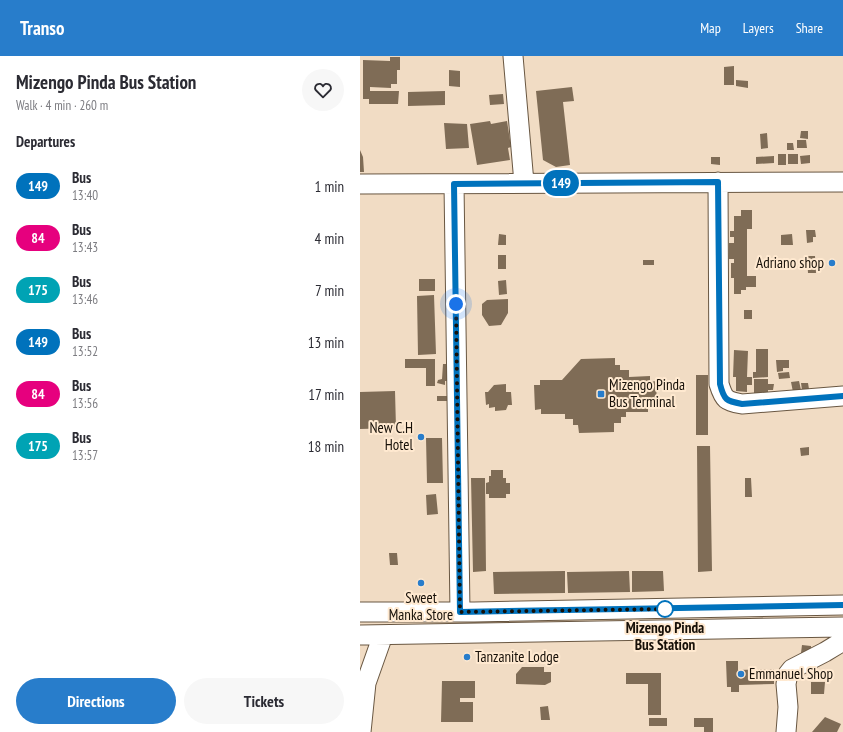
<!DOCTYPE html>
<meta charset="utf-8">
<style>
:root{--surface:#fff;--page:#f7f7f7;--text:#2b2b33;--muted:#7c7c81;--accent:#287dcb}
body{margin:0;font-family:"PT Sans Narrow",sans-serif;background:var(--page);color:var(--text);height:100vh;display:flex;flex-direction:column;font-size:15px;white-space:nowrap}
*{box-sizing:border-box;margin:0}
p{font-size:13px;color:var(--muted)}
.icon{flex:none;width:22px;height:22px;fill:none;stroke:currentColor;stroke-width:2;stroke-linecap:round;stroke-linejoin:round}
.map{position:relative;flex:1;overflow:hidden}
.sheet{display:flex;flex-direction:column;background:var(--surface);width:360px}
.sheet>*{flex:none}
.badge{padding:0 8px;border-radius:13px;font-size:14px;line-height:26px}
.you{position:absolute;width:20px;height:20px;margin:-10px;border:3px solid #fff;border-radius:50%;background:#1a73e8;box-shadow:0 0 0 6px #1a73e833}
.map>.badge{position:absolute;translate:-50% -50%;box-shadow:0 0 0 2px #fff}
h2{padding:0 16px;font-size:15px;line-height:36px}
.round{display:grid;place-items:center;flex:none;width:42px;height:42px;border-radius:21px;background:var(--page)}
.headline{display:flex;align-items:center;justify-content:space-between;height:68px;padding:0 16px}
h1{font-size:19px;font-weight:700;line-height:30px}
.action{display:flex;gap:8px;margin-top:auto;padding:8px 16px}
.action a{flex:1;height:46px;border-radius:24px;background:var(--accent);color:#fff;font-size:16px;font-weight:700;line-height:46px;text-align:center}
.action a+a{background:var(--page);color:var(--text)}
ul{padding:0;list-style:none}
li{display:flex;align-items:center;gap:12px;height:52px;padding:0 16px}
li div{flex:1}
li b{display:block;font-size:15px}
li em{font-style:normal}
li .badge{min-width:44px;font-weight:700;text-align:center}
header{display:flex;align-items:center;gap:24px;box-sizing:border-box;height:56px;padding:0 20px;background:var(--accent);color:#fff}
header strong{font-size:19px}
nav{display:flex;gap:22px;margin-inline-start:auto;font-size:14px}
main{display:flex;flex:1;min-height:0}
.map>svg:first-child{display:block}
.building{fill:#7f6c56}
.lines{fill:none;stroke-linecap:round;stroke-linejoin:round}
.minor-casing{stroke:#695742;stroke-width:21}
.minor{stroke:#fff;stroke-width:19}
.line-casing{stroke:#fff;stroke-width:9}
.line{stroke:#0072bc;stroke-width:6}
.walk{stroke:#171008;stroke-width:4;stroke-dasharray:0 7.2}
.poi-dot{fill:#287dcb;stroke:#ffe9d0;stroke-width:1.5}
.stop-dot{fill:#fff;stroke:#0072bc;stroke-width:2}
.labels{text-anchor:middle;stroke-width:4;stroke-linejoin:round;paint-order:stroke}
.poi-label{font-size:15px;fill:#171008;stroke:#ffe9d0;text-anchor:start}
.stop-label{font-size:15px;font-weight:bold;fill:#171008;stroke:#ffe9d0}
</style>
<header>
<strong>Transo</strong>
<nav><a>Map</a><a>Layers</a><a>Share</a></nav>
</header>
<main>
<section class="sheet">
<div class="headline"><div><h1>Mizengo Pinda Bus Station</h1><p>Walk · 4 min · 260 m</p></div><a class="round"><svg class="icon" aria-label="heart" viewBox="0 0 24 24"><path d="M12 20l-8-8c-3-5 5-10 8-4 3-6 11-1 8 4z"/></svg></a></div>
<h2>Departures</h2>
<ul>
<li><span class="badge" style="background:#0072bc;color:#fff">149</span><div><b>Bus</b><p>13:40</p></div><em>1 min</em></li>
<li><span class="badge" style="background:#e6007e;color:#fff">84</span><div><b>Bus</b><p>13:43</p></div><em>4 min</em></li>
<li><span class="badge" style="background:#00a3b4;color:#fff">175</span><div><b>Bus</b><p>13:46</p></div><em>7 min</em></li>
<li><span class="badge" style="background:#0072bc;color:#fff">149</span><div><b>Bus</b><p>13:52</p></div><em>13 min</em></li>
<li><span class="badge" style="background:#e6007e;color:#fff">84</span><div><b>Bus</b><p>13:56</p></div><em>17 min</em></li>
<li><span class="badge" style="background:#00a3b4;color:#fff">175</span><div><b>Bus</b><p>13:57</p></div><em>18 min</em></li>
</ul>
<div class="action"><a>Directions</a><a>Tickets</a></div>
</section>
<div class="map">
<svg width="483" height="676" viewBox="0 0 483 676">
<rect width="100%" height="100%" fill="#f1dcc4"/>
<path class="building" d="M30 1H40V14H37V28H31V32L10 31V35H39L38 48H9V43H3V4L30 5Z
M374 10V29H364V11Z
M89 14 100 15V31L89 30Z
M376 24 388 25V32L376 30Z
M212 31 214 45 203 46 210 109 196 111 183 104 176 35Z
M85 35V49L48 50V36Z
M143 38 144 48 130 49 129 39Z
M130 65 131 68 147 65 151 91 148 92 150 104 117 109 110 68Z
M84 67 107 68 109 92 86 93Z
M441 75H448V83L440 82Z
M407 77 408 92 401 93 400 78Z
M437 84H446L447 92H437Z
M427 87H433L434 94H427Z
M0 94 3 101 4 116H0Z
M418 98H426V109H418Z
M428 98H438V108H428Z
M450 99V107L441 108 440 100Z
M414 100V107L396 108V101Z
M351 101H360V109L351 108Z
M381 154H392V173H387V220H396V231H386V234H381V238H374V222H371V207H374V203H369V187H374V181H370V175H374V160H381Z
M446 174H455L456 181H453V186L447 187Z
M139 178 146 179V189H138Z
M432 178 433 189H421V179Z
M138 199H146V213H138Z
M447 200H455L456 217H448Z
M283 204H294V209H283Z
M59 223H75V235H59Z
M146 224 147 238 139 239 138 225Z
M74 239 76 298 58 299 57 240Z
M148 243V257L141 269 129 270 122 259V248L127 244Z
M384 254H392V263H384Z
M396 293H408V321L393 322V316H396Z
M374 294 388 295 387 321H392V329H387V336L376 335V321H373Z
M255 302V309H260V314H269V321L290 320V326L296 325 297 351H288V356H266V361H261V367H254V376L219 377 218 369H213V363H205V358H181V353L175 354 174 329H180V324H202L221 303Z
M45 303H75V330H66V312H45Z
M416 304H429V312H423V315L417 316Z
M83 308H91L88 325H85V329L77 327 78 324 82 323Z
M429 316 430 322 419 323 418 317Z
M336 319H348V379H336Z
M394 323H408V328H414L413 334H408V338H394Z
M439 325 441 334 433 336 431 326Z
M441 327H448L449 333 442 334Z
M146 328V336H151L152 349H148L146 354 135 355V351L129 352V348L126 349 125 336H128L134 329Z
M35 335 36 372 0 373V336Z
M77 340H87V345H77Z
M66 382H82L83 427H67Z
M337 390H350L352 515 338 516Z
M449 391V399L441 400 440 392Z
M131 414H143V422H146V427H150V438H146V442H129V438H126V427L129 426V420H131Z
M111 422H125L126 515 113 516Z
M385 422H391L392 441H385Z
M76 438 78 458 67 459 66 439Z
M29 497H37L38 509H30Z
M205 515V537L134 538 133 516Z
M269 515 270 536 208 537 207 516Z
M272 515H303L304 535 272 536Z
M442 589 451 590V598L441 597Z
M366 605H378V614L414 613V628L379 629V636H371V631H367Z
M162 611H184V616H191V626L185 629 156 628V618Z
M266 617H301V659H288V628H266Z
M82 625H115V642H100V646H113V666H81Z
M451 626H465L464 638H451Z
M188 650 190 664H181L180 651Z
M465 661 481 668 477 676H452Z
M289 662H307V670H289Z
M334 662H353V676H344V671H334Z"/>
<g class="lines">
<g class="minor-casing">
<path id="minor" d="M153 0 164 127
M358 126 359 328C364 344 366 345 382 348L483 340
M0 128 483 126
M94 128 100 556
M0 556H114L483 549
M0 579 483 571
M1 676 6 627 23 579
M426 676 428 651 426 628 428 618 432 613 465 596 483 585"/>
</g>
<use href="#minor" class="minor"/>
</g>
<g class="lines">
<g class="line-casing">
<path id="line" d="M483 340 382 348C366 345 364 344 360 328L358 126 94 128 100 556 483 549"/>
</g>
<use href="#line" class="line"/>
<path class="walk" d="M96 248 100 556 305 553"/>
</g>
<g class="poi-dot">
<circle cx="472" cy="207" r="4"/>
<rect x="237" y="334" width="8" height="8" rx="2"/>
<circle cx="61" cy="381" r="4"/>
<circle cx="61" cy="527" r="4"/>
<circle cx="107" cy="601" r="4"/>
<circle cx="381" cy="618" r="4"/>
</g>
<circle class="stop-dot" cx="305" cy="553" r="8"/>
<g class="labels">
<g class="poi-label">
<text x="464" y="212" text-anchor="end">Adriano shop</text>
<text x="249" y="334">Mizengo Pinda<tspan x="249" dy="17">Bus Terminal</tspan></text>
<text x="53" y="377" text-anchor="end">New C.H<tspan x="53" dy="17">Hotel</tspan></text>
<text x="61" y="547" text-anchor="middle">Sweet<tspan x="61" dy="17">Manka Store</tspan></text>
<text x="115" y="606">Tanzanite Lodge</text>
<text x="389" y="623">Emmanuel Shop</text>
</g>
<g class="stop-label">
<text x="305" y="577">Mizengo Pinda<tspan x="305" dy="17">Bus Station</tspan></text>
</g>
</g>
</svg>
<div class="you" style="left:96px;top:248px"></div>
<b class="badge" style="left:201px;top:127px;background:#0072bc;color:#fff">149</b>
</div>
</main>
